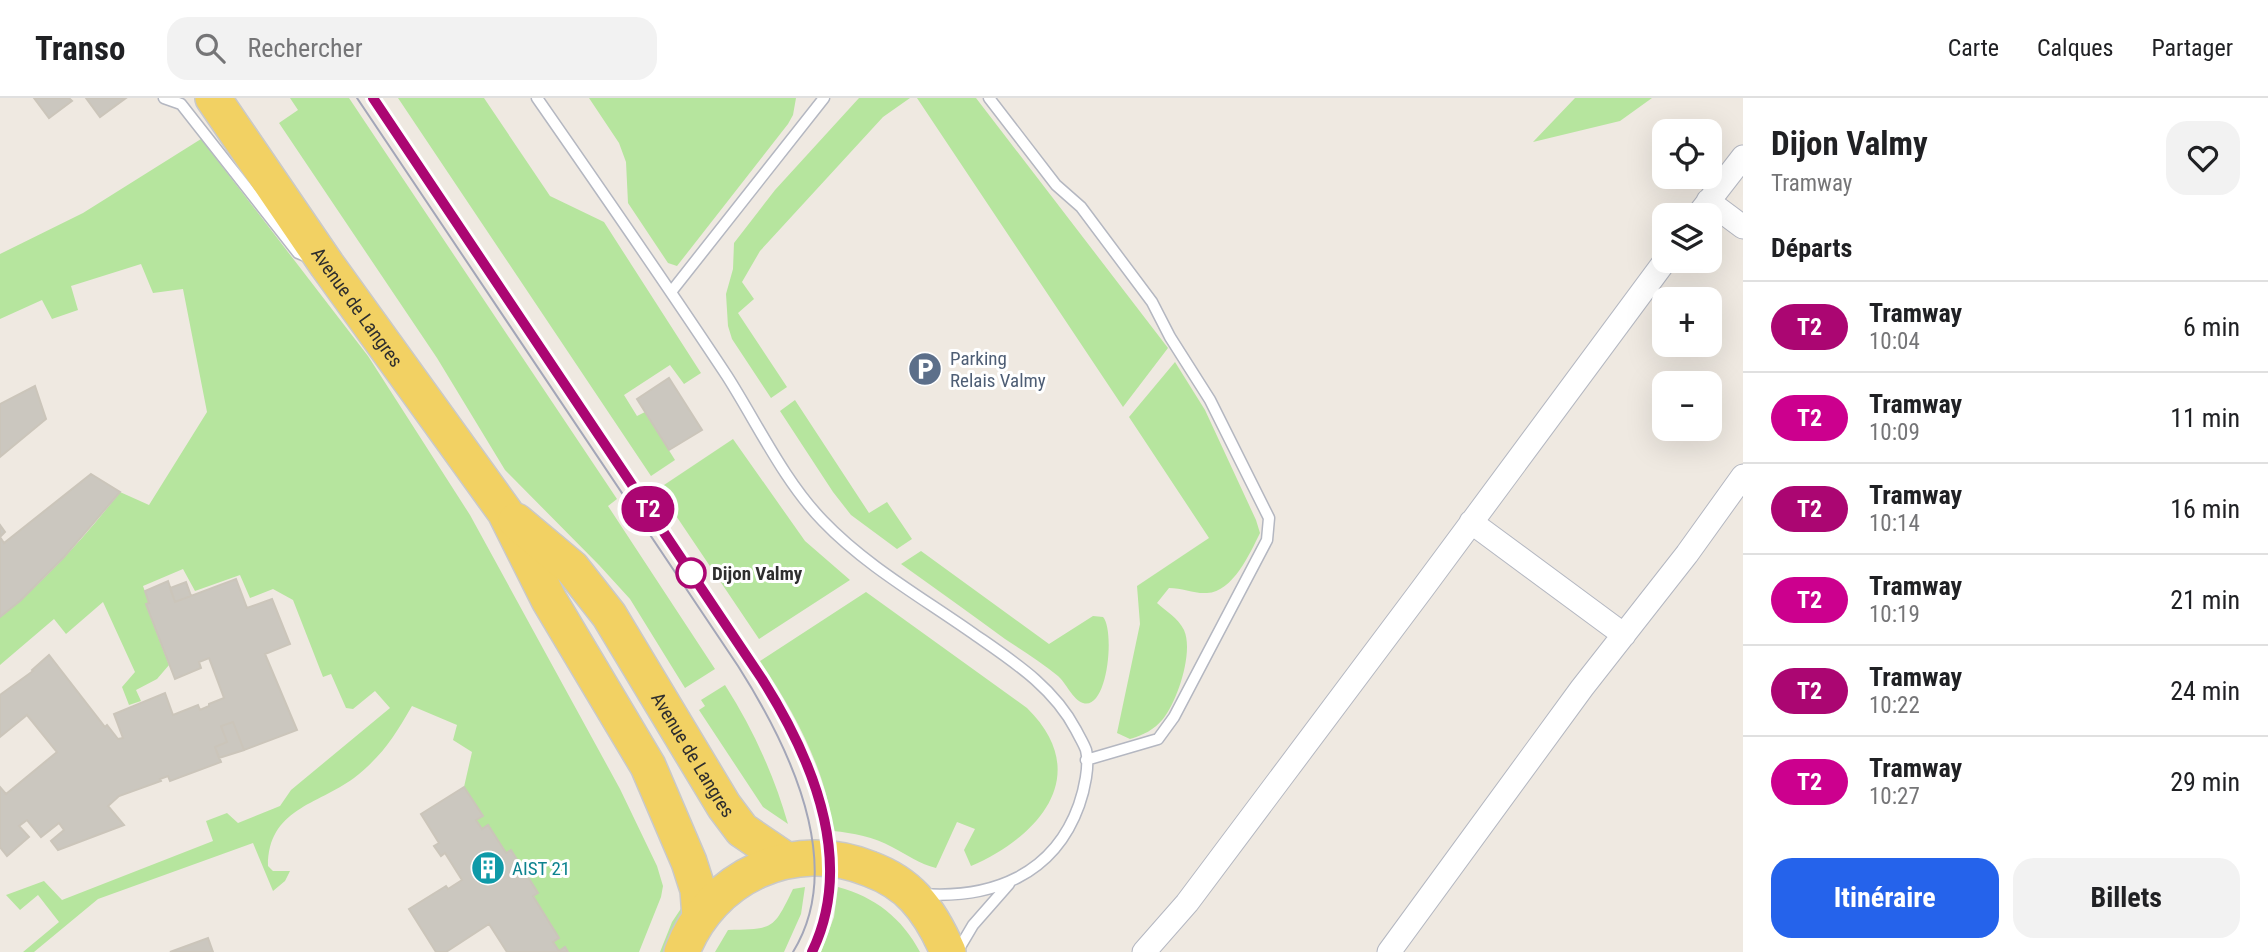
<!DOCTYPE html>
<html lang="fr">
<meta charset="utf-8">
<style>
:root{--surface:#fff;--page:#f2f2f2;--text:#202124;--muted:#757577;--line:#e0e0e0;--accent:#2563eb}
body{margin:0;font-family:"Roboto Condensed",sans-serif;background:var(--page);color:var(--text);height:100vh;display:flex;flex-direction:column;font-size:26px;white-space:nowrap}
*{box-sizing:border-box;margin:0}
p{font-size:23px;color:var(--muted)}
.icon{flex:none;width:38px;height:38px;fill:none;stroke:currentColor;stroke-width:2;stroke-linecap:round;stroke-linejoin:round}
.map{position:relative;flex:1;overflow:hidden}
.drawer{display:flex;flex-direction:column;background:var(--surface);width:525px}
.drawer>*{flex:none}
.badge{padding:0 14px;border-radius:23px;font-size:24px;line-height:46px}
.controls{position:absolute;left:1652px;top:21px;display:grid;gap:14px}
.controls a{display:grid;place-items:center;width:70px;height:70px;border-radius:14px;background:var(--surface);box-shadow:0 7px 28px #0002;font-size:35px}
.map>.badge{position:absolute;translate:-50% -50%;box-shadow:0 0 0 4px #fff}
h2{padding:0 28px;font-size:26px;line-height:63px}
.round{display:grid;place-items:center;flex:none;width:74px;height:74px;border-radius:21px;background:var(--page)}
.head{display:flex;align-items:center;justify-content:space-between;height:119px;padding:0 28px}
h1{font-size:33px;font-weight:700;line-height:52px}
.action{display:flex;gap:14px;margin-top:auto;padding:14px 28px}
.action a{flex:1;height:80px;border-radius:21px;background:var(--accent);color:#fff;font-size:28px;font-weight:700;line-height:80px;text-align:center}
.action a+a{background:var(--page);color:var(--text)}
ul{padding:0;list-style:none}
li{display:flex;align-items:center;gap:21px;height:91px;padding:0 28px;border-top:2px solid var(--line)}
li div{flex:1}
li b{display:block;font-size:26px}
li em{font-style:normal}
li .badge{min-width:77px;font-weight:700;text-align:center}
header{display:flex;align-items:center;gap:42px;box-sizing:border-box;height:98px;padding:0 35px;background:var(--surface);border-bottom:2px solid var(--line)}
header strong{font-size:33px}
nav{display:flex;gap:38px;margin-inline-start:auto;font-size:24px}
.search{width:490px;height:63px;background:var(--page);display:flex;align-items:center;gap:18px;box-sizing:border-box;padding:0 24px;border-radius:21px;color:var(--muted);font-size:26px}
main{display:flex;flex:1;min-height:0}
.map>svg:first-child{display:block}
.green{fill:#b6e59e}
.building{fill:#cbc7bf;stroke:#cbc5ba;stroke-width:2}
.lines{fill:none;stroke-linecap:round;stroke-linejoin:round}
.lane-casing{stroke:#b4b7c1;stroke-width:13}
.street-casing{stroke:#b4b7c1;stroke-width:25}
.primary-casing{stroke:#c9c9c9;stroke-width:38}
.lane{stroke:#fff;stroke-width:10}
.street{stroke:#fff;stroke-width:23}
.primary{stroke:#f2d163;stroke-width:35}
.tram{stroke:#a3a6b8;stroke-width:2}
.line-casing{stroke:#fff;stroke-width:16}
.line{stroke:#ab0672;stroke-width:10}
.stop-dot{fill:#fff;stroke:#ab0672;stroke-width:3.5}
.labels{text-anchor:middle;stroke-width:6;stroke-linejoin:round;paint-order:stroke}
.street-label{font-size:19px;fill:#2e2e2e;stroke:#fff}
.service-label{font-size:19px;fill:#4e5e75;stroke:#fff;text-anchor:start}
.stop-label{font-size:19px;font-weight:bold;fill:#2e2e2e;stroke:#fff;text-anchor:start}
.culture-label{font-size:19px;fill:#0d838f;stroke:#fff;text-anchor:start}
</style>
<header>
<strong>Transo</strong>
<div class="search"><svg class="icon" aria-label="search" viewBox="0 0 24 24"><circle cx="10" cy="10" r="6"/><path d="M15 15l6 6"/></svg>Rechercher</div>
<nav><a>Carte</a><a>Calques</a><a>Partager</a></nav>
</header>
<main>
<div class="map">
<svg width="1743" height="854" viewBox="0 0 1743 854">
<rect width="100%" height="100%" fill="#efe9e1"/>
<path class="green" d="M290 0H349L617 401 608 408 715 571 685 590 630 501 599 467 505 372 437 260 279 25 298 12Z
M398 0H484L550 98 604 124 701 275 684 286 670 267 624 297 637 318 645 314 675 362 651 378Z
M589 0H796L793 17 788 26 677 168 668 165 628 105 626 64 619 45Z
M859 0H910L883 19 760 153 742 184 754 201 738 215 787 289 771 300 732 241 728 228 726 196 733 171 734 145 775 92Z
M917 0H976L1168 250 1123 309Z
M1575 0H1652L1620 23 1533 44Z
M201 41 368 258 470 417 620 691 657 768 663 788 661 799 639 854H568L565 849 559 853 553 844 559 840 533 798 538 795 511 752 505 755 488 727 482 731 476 722 482 718 464 689 472 654 453 642 457 627 412 608C394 639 383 657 354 680 317 707 268 711 268 768L273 773H290L285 783 273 793 253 745 98 801 34 854H23L59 824 38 797 20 812 6 797 44 783 62 802 213 743 206 723 227 715 238 725 280 708 291 692 390 610 375 593 353 611 346 610 331 576 323 579 293 502 273 491 250 500 240 477 195 493 183 471 143 488 149 505 146 507 169 567 157 581 136 592 141 603 129 607 122 589 135 574 103 504 66 536 54 521 0 567V519C45 483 85 439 120 394L149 407 207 314 183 191 153 195 141 166 71 188 78 212 52 221 42 202 0 221V156L83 115Z
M1175 264 1205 312 1256 422 1260 435C1250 455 1233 494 1207 495 1195 496 1182 490 1169 490L1157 505C1166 513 1178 520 1184 532 1194 554 1177 604 1163 621 1154 632 1143 637 1130 641L1117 635 1140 526 1137 488 1209 440 1129 319Z
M795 302 869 415 887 404 912 441 897 451 851 417 833 394 780 313Z
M733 341 805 443 850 482 759 541 658 391Z
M921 453 1049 546 1093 518 1103 519C1115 532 1108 613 1083 605 1073 602 1066 585 1058 578 1041 564 1023 553 1005 541 971 516 936 491 901 466Z
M866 494 1027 610C1094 676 1040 738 971 768L964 752 975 731 957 724 936 770C920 766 907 757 892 749 874 739 853 735 833 733 827 673 793 612 760 563Z
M725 587C753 631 774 677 788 726L763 709 699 612 705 608 701 602Z
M805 789 801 816 784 854H715L728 832C774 831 773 832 793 791Z
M838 789C875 799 902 820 920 854H821L834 819Z
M688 800 671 854H660L672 824Z"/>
<path class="building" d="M34 0H69L72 3 49 20Z
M86 0H126L100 19Z
M669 280 702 332 669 352 637 301Z
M35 288 46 321 0 359V306Z
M91 376 120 394 64 459 20 503 0 519V427L5 434 0 439 4 445Z
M236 481 247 510 272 501 290 546 265 556 297 632 244 652 233 624 221 628 227 644 215 649 221 664 170 683 168 678 160 681 161 683 119 698 108 708 124 727 58 752 51 743 64 732 59 725 41 739 27 722 19 728 29 739 7 758 0 749V689L6 696 57 654 27 617 0 639V597L33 573 32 572 49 557 105 629 107 627 118 641 123 640 114 616 165 595 173 617 198 607 200 612 209 608V606L224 600 209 560 199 564 201 570 175 581 146 506 149 505 145 493 168 483 175 504Z
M186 484 191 498 175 504 170 490Z
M233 624 244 652 219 660 215 649 227 644 221 628Z
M464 689 483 718 476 722 482 731 488 727 506 755 511 752 538 795 533 798 559 840 553 844 559 853 565 849 568 854H507L489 826 446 854H436L409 811 446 788 448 791 462 782 445 755 441 758 434 748 439 745 421 716Z
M208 840 213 854H170Z"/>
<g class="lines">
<g class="lane-casing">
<path id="lane" d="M164 0 181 6 298 155 310 160
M537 0C601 92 665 184 727 278 757 325 784 383 823 423 865 467 921 499 971 534 1011 562 1053 588 1076 632 1079 638 1084 646 1086 652 1090 667 1084 693 1079 707 1054 777 992 801 922 796
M989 0 1056 87 1081 109 1152 204 1170 239 1210 302 1269 420 1267 442 1174 619 1158 641 1086 662
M671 194 824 0
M957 854 973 827 1009 786"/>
</g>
<g class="street-casing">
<path id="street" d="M1708 103 1743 129
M1698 117 1743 59
M1471 424 1624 537
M1144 854 1187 805 1423 490 1665 163
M1389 854 1582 590 1687 456 1743 378"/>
</g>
<g class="primary-casing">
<g id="primary">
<path id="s1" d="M213 0 327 167 505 414 549 502 648 668 689 764 698 792 700 819"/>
<path id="s2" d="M516 423 572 470 609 517 724 708 742 732 786 762"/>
<path d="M682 854C710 779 794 739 870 771 886 777 903 787 915 800 930 816 939 833 948 854"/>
</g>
</g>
<use href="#lane" class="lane"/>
<use href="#street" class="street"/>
<use href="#primary" class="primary"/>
<path class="tram" d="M357 0 738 568C787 645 848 765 793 854
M373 0 762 581C812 660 856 763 812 854"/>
</g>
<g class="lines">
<g class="line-casing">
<path id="line" d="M373 0 762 581C812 660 856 763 812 854"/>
</g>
<use href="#line" class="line"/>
</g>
<defs>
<g id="parking-disc" transform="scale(1.75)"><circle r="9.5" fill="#5c6f8a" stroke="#fff"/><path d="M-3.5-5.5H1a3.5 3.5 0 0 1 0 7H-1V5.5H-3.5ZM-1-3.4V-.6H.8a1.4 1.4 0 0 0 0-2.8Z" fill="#fff"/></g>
<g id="building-disc" transform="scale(1.75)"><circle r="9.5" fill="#0f9aa8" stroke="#fff"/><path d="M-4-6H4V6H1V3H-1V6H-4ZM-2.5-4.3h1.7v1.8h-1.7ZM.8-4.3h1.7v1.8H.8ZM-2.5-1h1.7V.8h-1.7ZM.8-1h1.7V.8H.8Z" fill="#fff"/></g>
</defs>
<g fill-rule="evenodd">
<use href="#parking-disc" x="925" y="271"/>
<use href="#building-disc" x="488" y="770"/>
</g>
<circle class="stop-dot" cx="691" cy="475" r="14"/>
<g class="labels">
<g class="street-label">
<text dy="7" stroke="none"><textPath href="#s1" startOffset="254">Avenue de Langres</textPath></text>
<text dy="7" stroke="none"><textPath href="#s2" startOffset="296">Avenue de Langres</textPath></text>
</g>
<g class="service-label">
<text x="950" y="267">Parking<tspan x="950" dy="22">Relais Valmy</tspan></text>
</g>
<g class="stop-label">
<text x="712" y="482">Dijon Valmy</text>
</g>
<g class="culture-label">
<text x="512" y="777">AIST 21</text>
</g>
</g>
</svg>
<div class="controls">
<a><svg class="icon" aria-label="locate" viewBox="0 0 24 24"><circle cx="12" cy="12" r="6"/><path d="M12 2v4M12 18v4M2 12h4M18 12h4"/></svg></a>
<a><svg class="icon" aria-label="layers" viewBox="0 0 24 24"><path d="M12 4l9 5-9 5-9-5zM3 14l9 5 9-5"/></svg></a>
<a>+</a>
<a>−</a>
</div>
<b class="badge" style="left:648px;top:411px;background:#ab0672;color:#fff">T2</b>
</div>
<section class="drawer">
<div class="head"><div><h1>Dijon Valmy</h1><p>Tramway</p></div><a class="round"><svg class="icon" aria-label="heart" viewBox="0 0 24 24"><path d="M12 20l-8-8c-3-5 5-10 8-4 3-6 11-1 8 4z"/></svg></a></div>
<h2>Départs</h2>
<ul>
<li><span class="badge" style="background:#ab0672;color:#fff">T2</span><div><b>Tramway</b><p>10:04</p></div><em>6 min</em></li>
<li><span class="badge" style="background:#cc008e;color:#fff">T2</span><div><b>Tramway</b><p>10:09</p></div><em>11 min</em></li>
<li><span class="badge" style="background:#ab0672;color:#fff">T2</span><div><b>Tramway</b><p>10:14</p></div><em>16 min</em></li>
<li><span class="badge" style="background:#cc008e;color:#fff">T2</span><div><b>Tramway</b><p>10:19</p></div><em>21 min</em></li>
<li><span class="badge" style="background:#ab0672;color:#fff">T2</span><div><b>Tramway</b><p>10:22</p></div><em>24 min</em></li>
<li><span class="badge" style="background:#cc008e;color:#fff">T2</span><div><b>Tramway</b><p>10:27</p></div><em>29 min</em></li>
</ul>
<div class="action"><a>Itinéraire</a><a>Billets</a></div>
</section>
</main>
